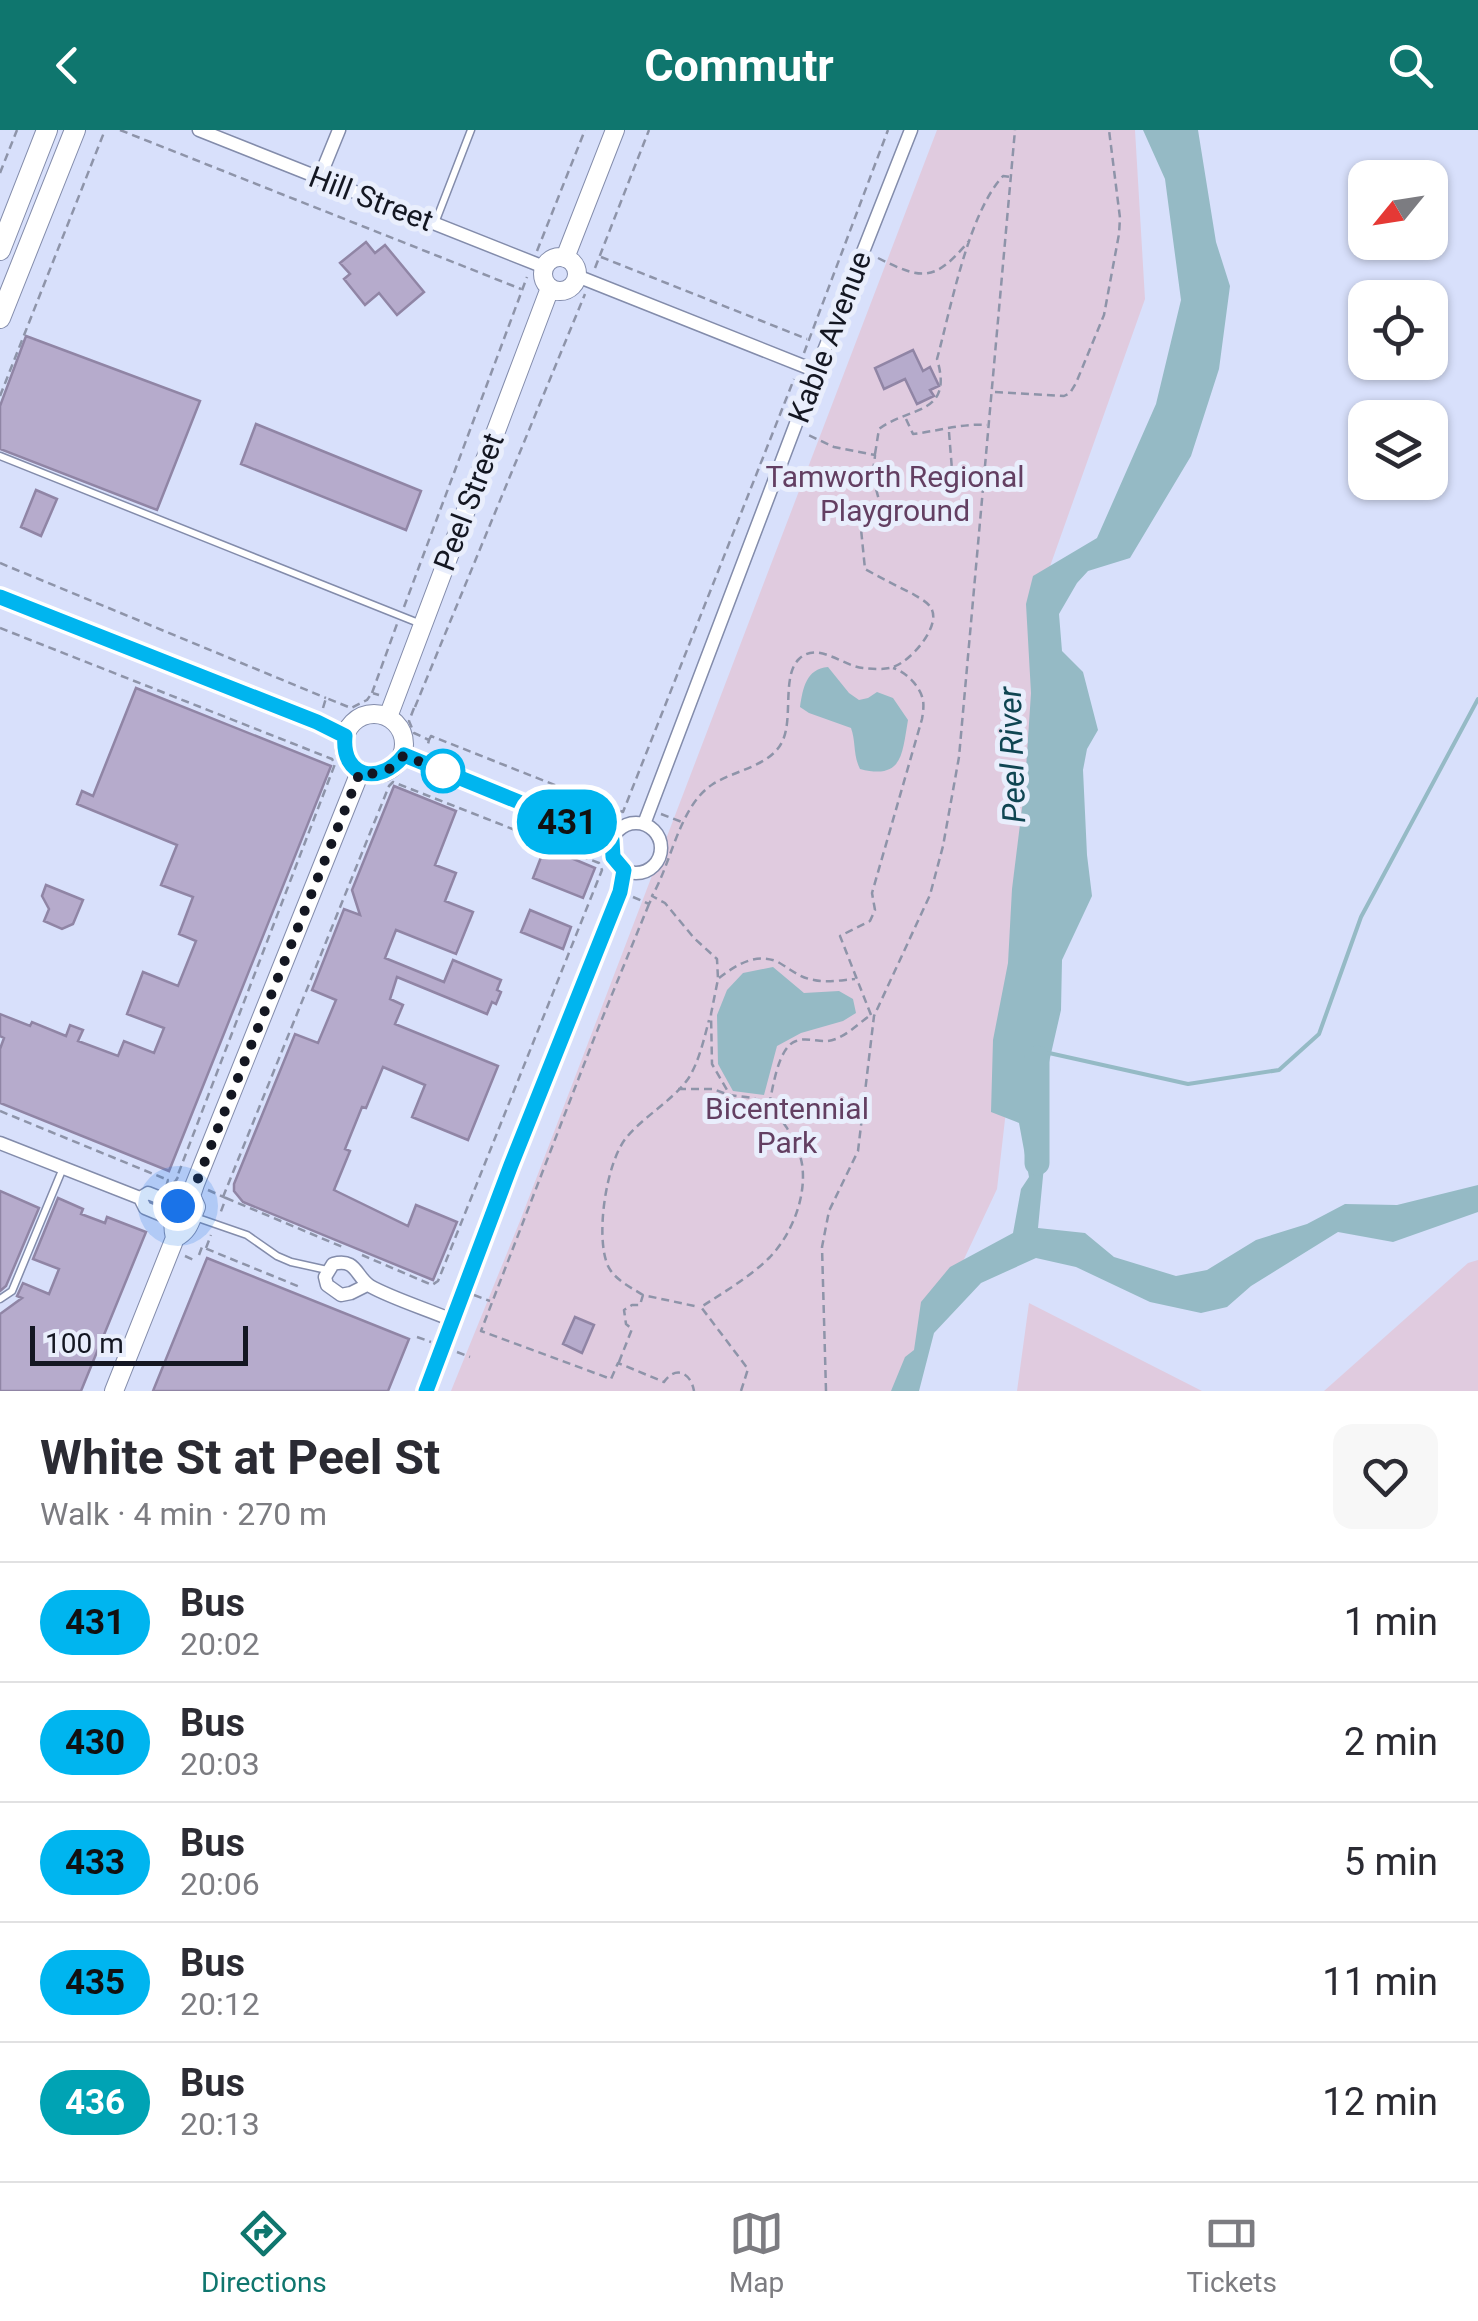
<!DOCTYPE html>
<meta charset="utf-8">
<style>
:root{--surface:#fff;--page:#f7f7f7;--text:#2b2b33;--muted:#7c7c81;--line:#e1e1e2;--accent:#0f766e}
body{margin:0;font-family:Roboto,sans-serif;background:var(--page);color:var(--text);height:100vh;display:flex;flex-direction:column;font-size:38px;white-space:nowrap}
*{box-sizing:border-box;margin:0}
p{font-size:32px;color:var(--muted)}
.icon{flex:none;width:55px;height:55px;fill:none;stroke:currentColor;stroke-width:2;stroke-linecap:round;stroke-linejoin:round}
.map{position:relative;height:1261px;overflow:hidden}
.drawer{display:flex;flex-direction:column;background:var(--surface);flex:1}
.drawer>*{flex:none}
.badge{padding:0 20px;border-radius:32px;font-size:35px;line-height:65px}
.needle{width:65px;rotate:240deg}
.fabs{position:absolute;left:1348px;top:30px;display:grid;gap:20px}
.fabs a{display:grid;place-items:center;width:100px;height:100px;border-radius:20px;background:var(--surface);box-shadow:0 2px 8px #0004;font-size:50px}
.scale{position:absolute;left:30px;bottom:25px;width:218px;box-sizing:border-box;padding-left:10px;border:5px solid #141722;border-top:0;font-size:28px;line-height:35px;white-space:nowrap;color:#141722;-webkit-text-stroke:8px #e9eefc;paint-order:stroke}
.you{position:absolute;width:50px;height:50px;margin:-25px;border:8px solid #fff;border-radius:50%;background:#1a73e8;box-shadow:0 0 0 15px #1a73e833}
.map>.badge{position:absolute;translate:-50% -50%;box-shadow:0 0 0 5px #fff}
.round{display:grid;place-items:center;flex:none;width:105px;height:105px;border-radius:20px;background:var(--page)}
.overview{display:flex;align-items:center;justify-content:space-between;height:170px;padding:0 40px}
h1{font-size:48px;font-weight:700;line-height:75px}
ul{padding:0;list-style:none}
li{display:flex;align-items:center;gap:30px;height:120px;padding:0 40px;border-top:2px solid var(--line)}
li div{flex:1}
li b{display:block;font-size:38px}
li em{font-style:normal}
li .badge{min-width:110px;font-weight:700;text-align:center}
header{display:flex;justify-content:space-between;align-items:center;height:130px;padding:0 40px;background:var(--accent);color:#fff;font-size:45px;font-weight:700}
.dock{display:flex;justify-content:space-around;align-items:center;height:140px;border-top:2px solid var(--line);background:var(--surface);font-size:28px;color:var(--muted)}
.dock a{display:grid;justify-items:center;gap:5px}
.dock .on{color:var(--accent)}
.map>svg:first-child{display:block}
.green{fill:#e0cbdf}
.water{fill:#95bac5}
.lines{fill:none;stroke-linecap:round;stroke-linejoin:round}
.stream{stroke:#95bac5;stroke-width:4}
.river{stroke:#95bac5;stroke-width:25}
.building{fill:#b6abcc;stroke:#9085a5;stroke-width:2.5}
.service-casing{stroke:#838cab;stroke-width:9}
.minor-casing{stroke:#838cab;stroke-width:15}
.secondary-casing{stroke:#838cab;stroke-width:20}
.primary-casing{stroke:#838cab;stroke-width:22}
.path{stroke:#8e94a9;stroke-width:2.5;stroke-dasharray:8 5;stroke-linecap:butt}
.service{stroke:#fff;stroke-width:6}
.minor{stroke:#fff;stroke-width:12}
.secondary{stroke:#fff;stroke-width:18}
.primary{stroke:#fff;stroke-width:20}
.line-casing{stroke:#fff;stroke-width:22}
.line{stroke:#00b5ef;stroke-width:15}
.walk{stroke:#141722;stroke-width:10;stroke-dasharray:0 18}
.stop-dot{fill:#fff;stroke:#00b5ef;stroke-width:5}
.labels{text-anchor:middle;stroke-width:10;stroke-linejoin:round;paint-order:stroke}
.street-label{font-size:30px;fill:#141722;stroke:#e9eefc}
.park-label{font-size:30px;fill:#633f62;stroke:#e9eefc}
.water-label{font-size:32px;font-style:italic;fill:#0f4552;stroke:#e9eefc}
</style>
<header><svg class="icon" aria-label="back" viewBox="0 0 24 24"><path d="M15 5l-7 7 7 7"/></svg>Commutr<svg class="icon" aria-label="search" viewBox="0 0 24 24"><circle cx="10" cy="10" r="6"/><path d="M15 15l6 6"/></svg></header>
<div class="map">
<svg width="1478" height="1261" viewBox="0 0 1478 1261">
<rect width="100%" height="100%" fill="#d8e0fb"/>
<path class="green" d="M937 0H1135L1145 169 1037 473 1053 572 997 1059 902 1261H451L520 1091Z
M1478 1130V1261H1324L1468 1133Z
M1029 1173 1202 1261H1017Z"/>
<path class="water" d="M1143 0H1198L1216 112 1230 156 1219 239 1191 326 1130 428 1088 441 1077 453 1059 484 1062 521 1083 542 1098 600 1087 619 1083 640 1087 725 1092 766 1062 830 1061 880 1047 941 1025 984 1040 1001 1044 1036 1038 1098 1085 1103 1114 1127 1176 1146 1207 1140 1256 1110 1307 1094 1345 1074 1397 1075 1478 1055V1082L1393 1112 1338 1102 1251 1156 1227 1177 1201 1183 1150 1172 1076 1137 1036 1128 981 1153 934 1203 919 1261H891L905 1227 914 1220 921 1172 950 1137 1013 1103 1021 1059 1029 1047 1019 993 991 982 993 910 1008 833 1012 759 1025 654 1031 563 1026 474 1033 446 1097 408 1156 274 1181 170 1165 49Z
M828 537 849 563 859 570 868 568 877 562 893 568 908 590C902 624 903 650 860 639 853 625 856 612 851 598L809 583 800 577C803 558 806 539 828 537Z
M773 837 804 863 839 861 853 869 856 883 843 891 801 903 777 916 764 965 733 961 718 934 717 885 727 860 743 843Z"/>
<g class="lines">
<path class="stream" d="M1049 923 1188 954 1279 940 1319 904 1361 787 1478 569"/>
<path class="river" d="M1037 1033V928"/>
</g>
<path class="building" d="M366 112 375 123 385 115 424 162 397 185 379 163 365 175 344 149 350 144 340 133Z
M26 206 200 271 157 380 0 319V276Z
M913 220 923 241 930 237 939 256 930 260 934 266 917 274 905 249 884 259 875 238Z
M256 294 421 361 406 400 241 334Z
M36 360 57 369 41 406 21 397Z
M136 558 331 636 169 1041 0 973V919L4 908 0 906V884L30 896 32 892 66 906 70 895 83 900 78 911 118 926 124 911 154 923 164 898 127 884 143 842 178 856 196 811 179 804 193 767 161 755 177 715 77 674 82 661 93 666Z
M394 656 456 681 435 735 456 743 445 771 473 782 456 824 396 800 385 828 444 852 453 830 501 850 497 860 501 862 496 874 492 872 487 884 397 847 390 869 403 875 395 894 498 936 468 1010 412 987 425 955 383 937 366 978 362 977 345 1019 350 1021 334 1060 408 1096 416 1075 457 1092 433 1150 243 1072 234 1061V1054L295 904 318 913 336 870 312 860 344 779 360 785 352 760Z
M545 717 595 738 583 768 533 748Z
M46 755 83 770 73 794 62 799 44 791 49 779 42 766Z
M530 780 571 797 563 819 521 802Z
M0 1061 39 1078 6 1156 0 1161Z
M58 1068 83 1079 81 1084 105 1093 107 1087 146 1102 81 1261H0V1184L22 1168 17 1166 23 1153 49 1164 59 1139 33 1129Z
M207 1128 409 1209 388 1261H153Z
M575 1187 594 1195 582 1223 563 1214Z"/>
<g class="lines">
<g class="service-casing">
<path id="service" d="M435 93 471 0
M0 326 421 494
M195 1087 247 1105 277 1126 291 1132 327 1140
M0 1169 12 1161 63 1038"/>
</g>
<g class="minor-casing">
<path id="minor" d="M199 0 544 137
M319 49 339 0
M577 146 816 241
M0 467 317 592 345 605
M403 625 612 710
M611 718a25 25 0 1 1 50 0a25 25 0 1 1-50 0Z
M644 694 816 241 911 0
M0 1013 140 1068 145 1078 174 1090
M140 1068 148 1063 178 1075
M367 1155 351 1163 341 1165 327 1155 325 1147 333 1134C357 1128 355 1146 370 1156 391 1168 429 1180 452 1190
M426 1261 511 1035 620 762 624 740"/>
</g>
<g class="secondary-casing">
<path id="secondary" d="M543 144a17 17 0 1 1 34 0a17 17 0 1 1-34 0Z
M565 128 615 0
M344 614a30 30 0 1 1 60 0a30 30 0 1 1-60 0Z
M388 587 550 158
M175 1108C171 1091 174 1074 191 1066
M114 1261 175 1108C190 1100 190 1091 196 1077L191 1066 195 1054 360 642"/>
</g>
<g class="primary-casing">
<path id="primary" d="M0 120 47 0
M0 188 75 0"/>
</g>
<path class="path" d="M120 0 521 159
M0 43 17 0
M537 121 585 0
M601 127 807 209
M878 128C924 151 935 151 969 111
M595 138 649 0
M804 223 888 0
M995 262 1064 266 1070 263 1076 253 1104 185 1119 104 1120 88 1109 0
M0 266 105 0
M906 289 913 304C938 301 963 293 987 295
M949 302 952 340
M875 324 879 299C909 276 954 286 937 229 951 178 968 84 1003 46L1011 47
M0 433 326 568
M404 477 527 147
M0 498 332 629 335 634 177 1047
M372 563 397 494
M415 577 585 164
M323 578 326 568 351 578 367 570 372 563 379 565
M414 578 409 591 414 603 429 610 427 618
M429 610 431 606 623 682 794 249
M661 684 682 692
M602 685 606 677
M633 767 649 774 652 768
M649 774 595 906 481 1201 611 1249 618 1233 664 1252C676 1235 691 1243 694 1261
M719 848C736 835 756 822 778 832 790 839 800 848 814 850 827 853 842 850 855 849
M871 885 840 806 870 791 875 780 872 763 922 589C923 583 924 576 923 570 920 556 906 542 893 538
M678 959H713L729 965
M769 975C773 958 778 917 796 911 806 907 818 912 828 911 843 909 857 895 869 886
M0 981 168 1050
M166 1057 168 1050 175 1052 178 1047
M208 1060 226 1068 220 1084
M223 1067 389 656 393 652 599 733 602 740 438 1151 432 1155 362 1125
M226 1068 345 1118
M206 1118 211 1105
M199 1125 202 1117 300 1157
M185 1126 196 1131
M474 1165 490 1171
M643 1165C630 1157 614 1149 608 1136 595 1107 606 1033 626 1008 644 986 671 972 688 949 699 932 704 909 709 890
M417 1207 431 1212
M99 1216 104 1218
M457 1222 470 1227
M619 1232 632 1199 626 1194 624 1180 632 1175H640L643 1165 699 1177
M741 1261 748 1239 701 1177C724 1162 750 1147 770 1127 792 1104 807 1066 802 1034 800 1022 793 1009 787 998 781 990 776 981 767 974 758 967 742 967 730 965L712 934 711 884 718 849 717 829 694 808 665 773 652 766C672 732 679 676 713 654 735 640 772 636 783 610 793 587 782 545 799 529 818 511 842 536 863 538 872 539 885 540 893 537 910 532 942 496 931 478 928 472 919 468 913 464 897 456 881 448 865 439L861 399C894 388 874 366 873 342 873 340 875 328 875 325L834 317 806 304
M826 1261 822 1117 829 1081 858 1021 874 886 930 765 943 716 959 627 1015 0"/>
<use href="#service" class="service"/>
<use href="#minor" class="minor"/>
<use href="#secondary" class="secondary"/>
<use href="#primary" class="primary"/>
</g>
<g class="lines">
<g class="line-casing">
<path id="line" d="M0 467 317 592 345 606C341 648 380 656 404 625L612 710 613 727 624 740 620 762 511 1035 426 1261"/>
</g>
<use href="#line" class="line"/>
<path class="walk" d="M178 1076 182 1070 191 1066 360 642C380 647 392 640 404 625L454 646 443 641"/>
</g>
<circle class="stop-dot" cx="443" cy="641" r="20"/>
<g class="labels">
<g class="street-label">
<text transform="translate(371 69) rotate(21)" y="10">Hill Street</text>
<text transform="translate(830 207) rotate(-69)" y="10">Kable Avenue</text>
<text transform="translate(469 372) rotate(-69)" y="10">Peel Street</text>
</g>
<g class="park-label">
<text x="895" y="357">Tamworth Regional<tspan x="895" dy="34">Playground</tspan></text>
<text x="787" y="989">Bicentennial<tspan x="787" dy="34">Park</tspan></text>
</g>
<g class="water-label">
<text transform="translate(1012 625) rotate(-92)" y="11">Peel River</text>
</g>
</g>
</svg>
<div class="fabs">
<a><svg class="needle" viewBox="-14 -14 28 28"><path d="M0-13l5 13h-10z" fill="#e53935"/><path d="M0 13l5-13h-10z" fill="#7c7c81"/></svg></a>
<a><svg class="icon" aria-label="locate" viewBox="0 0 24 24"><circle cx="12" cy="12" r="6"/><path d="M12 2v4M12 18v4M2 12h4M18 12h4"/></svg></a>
<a><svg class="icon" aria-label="layers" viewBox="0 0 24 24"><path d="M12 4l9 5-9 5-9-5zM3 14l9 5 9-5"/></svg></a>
</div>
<div class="scale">100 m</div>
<div class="you" style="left:178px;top:1076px"></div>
<b class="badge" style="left:567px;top:692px;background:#00b5ef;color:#111">431</b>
</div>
<section class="drawer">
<div class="overview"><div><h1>White St at Peel St</h1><p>Walk · 4 min · 270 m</p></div><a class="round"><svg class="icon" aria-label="heart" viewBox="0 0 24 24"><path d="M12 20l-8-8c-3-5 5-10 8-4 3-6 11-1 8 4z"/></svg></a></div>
<ul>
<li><span class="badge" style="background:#00b5ef;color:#111">431</span><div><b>Bus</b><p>20:02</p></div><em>1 min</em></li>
<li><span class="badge" style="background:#00b5ef;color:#111">430</span><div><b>Bus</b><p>20:03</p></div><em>2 min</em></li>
<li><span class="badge" style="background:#00b5ef;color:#111">433</span><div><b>Bus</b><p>20:06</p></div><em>5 min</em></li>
<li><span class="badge" style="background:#00b5ef;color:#111">435</span><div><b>Bus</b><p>20:12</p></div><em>11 min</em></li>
<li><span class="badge" style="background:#00a3b4;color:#fff">436</span><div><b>Bus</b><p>20:13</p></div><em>12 min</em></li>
</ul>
</section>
<nav class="dock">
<a class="on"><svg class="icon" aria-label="directions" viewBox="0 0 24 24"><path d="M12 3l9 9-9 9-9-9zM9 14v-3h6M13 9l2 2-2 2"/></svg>Directions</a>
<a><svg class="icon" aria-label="map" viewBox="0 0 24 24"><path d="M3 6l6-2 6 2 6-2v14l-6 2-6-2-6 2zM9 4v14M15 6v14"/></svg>Map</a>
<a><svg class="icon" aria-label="tickets" viewBox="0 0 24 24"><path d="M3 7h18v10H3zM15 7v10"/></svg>Tickets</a>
</nav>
